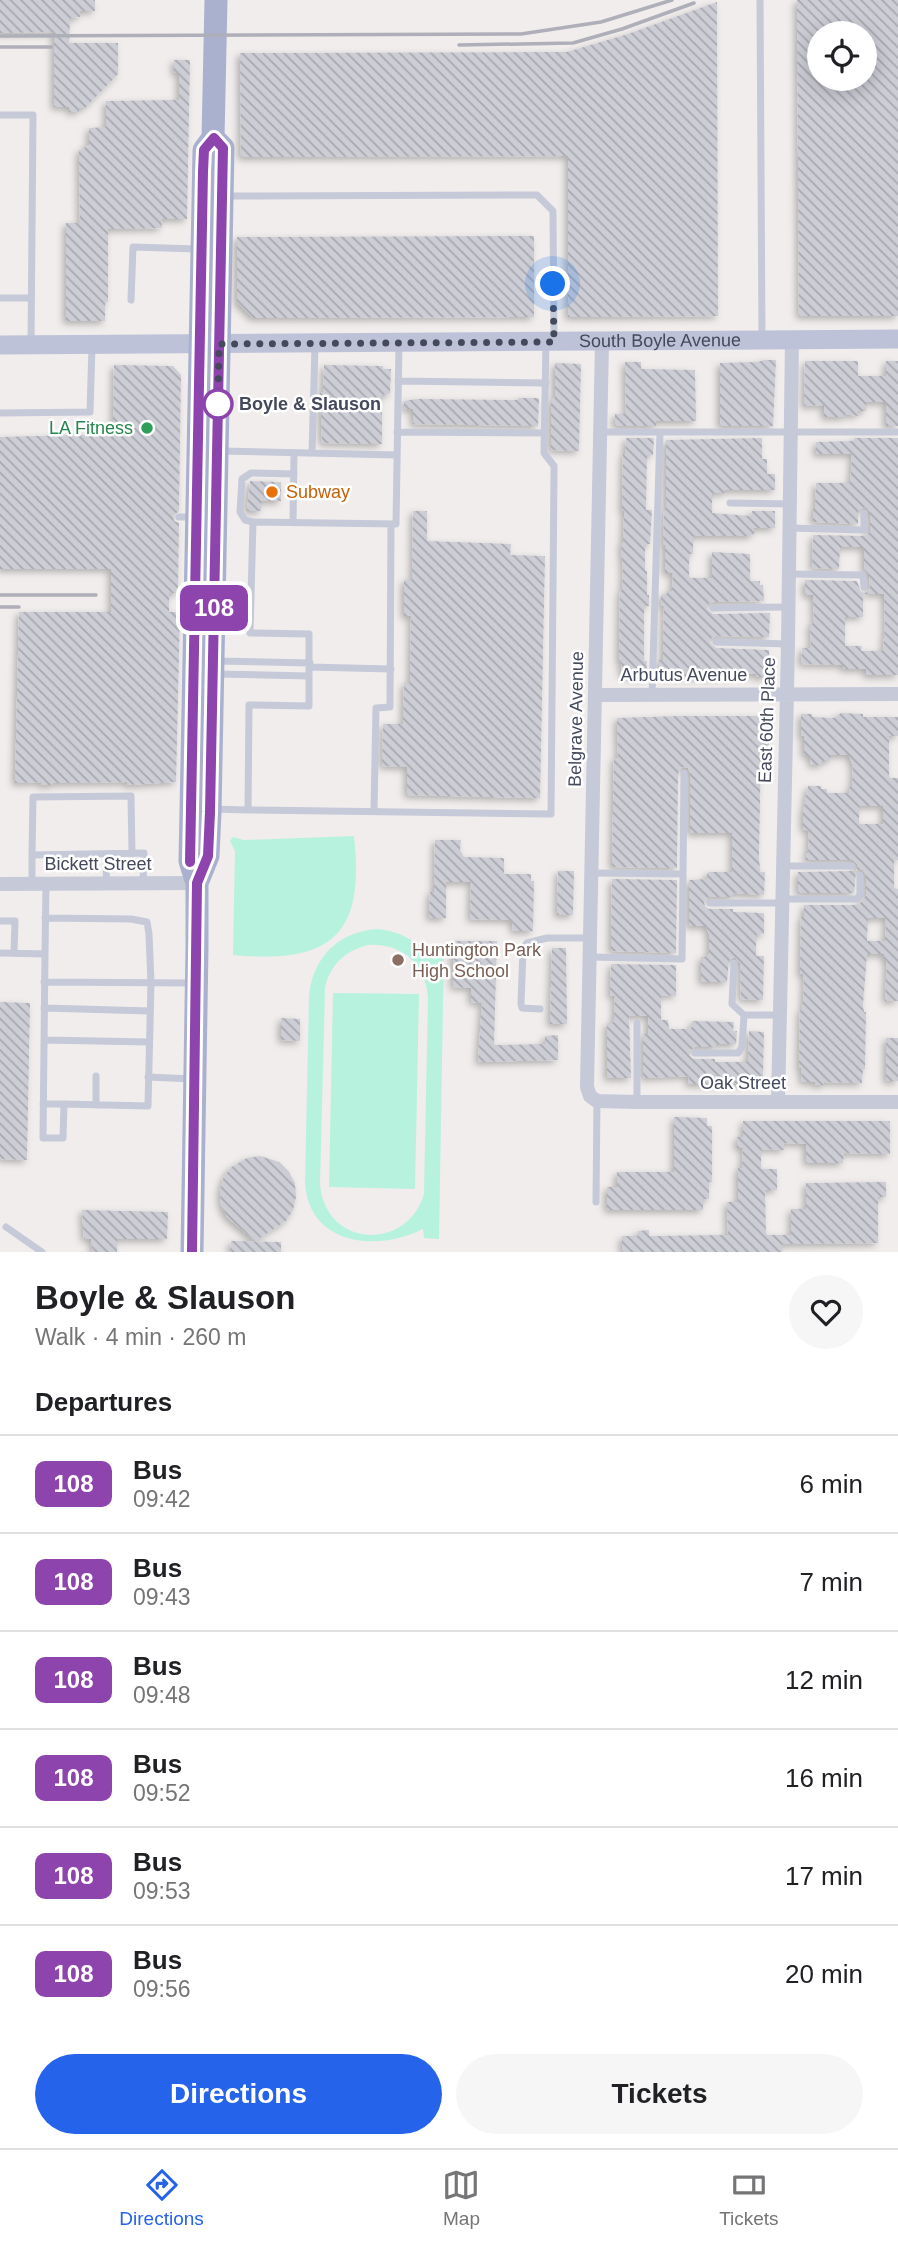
<!DOCTYPE html>
<meta charset="utf-8">
<style>
:root{--surface:#fff;--page:#f6f6f6;--text:#202124;--muted:#757577;--line:#e0e0e0;--accent:#2563eb}
body{margin:0;font-family:Helvetica,sans-serif;background:var(--page);color:var(--text);height:100vh;display:flex;flex-direction:column;font-size:26px;white-space:nowrap}
*{box-sizing:border-box;margin:0}
p{font-size:23px;color:var(--muted)}
.icon{flex:none;width:38px;height:38px;fill:none;stroke:currentColor;stroke-width:2;stroke-linecap:round;stroke-linejoin:round}
.map{position:relative;height:1252px;overflow:hidden}
.side{display:flex;flex-direction:column;background:var(--surface);flex:1}
.side>*{flex:none}
.badge{padding:0 14px;border-radius:10px;font-size:24px;line-height:46px}
.controls{position:absolute;left:807px;top:21px;display:grid;gap:14px}
.controls a{display:grid;place-items:center;width:70px;height:70px;border-radius:50%;background:var(--surface);box-shadow:0 4px 18px #0003;font-size:35px}
.you{position:absolute;width:35px;height:35px;margin:-18px;border:5px solid #fff;border-radius:50%;background:#1a73e8;box-shadow:0 0 0 10px #1a73e833}
.map>.badge{position:absolute;translate:-50% -50%;box-shadow:0 0 0 4px #fff}
h2{padding:0 35px;font-size:26px;line-height:63px}
.round{display:grid;place-items:center;flex:none;width:74px;height:74px;border-radius:37px;background:var(--page)}
.summary{display:flex;align-items:center;justify-content:space-between;height:119px;padding:0 35px}
h1{font-size:33px;font-weight:700;line-height:52px}
.cta{display:flex;gap:14px;margin-top:auto;padding:14px 35px}
.cta a{flex:1;height:80px;border-radius:42px;background:var(--accent);color:#fff;font-size:28px;font-weight:700;line-height:80px;text-align:center}
.cta a+a{background:var(--page);color:var(--text)}
ul{padding:0;list-style:none}
li{display:flex;align-items:center;gap:21px;height:98px;padding:0 35px;border-top:2px solid var(--line)}
li div{flex:1}
li b{display:block;font-size:26px}
li em{font-style:normal}
li .badge{min-width:77px;font-weight:700;text-align:center}
.dock{display:flex;justify-content:space-around;align-items:center;height:98px;border-top:2px solid var(--line);background:var(--surface);font-size:19px;color:var(--muted)}
.dock a{display:grid;justify-items:center;gap:4px}
.dock .current{color:var(--accent)}
.map>svg:first-child{display:block}
.grass{fill:#b7f2df;fill-rule:evenodd}
.building{fill:url(#building-back-hatch);fill-rule:evenodd;filter:url(#shadow)}
.lines{fill:none;stroke-linecap:round;stroke-linejoin:round}
.service{stroke:#c5c9d8;stroke-width:7}
.minor{stroke:#c5c9d8;stroke-width:14}
.secondary{stroke:#bdc2d8;stroke-width:19}
.primary{stroke:#aab1ce;stroke-width:23}
.rail{stroke:#aeafb8;stroke-width:3.5}
.line-casing{stroke:#fff;stroke-width:16}
.line{stroke:#8e44ad;stroke-width:10}
.walk{stroke:#44495b;stroke-width:7;stroke-dasharray:0 12.6}
.stop-dot{fill:#fff;stroke:#8e44ad;stroke-width:3.5}
.leisure-dot{fill:#2e9e5b;stroke:#fff;stroke-width:2.5}
.food-dot{fill:#e8710a;stroke:#fff;stroke-width:2.5}
.education-dot{fill:#8d6e63;stroke:#fff;stroke-width:2.5}
.labels{text-anchor:middle;stroke-width:5;stroke-linejoin:round;paint-order:stroke}
.street-label{font-size:18px;fill:#44495b;stroke:#fff}
.stop-label{font-size:18px;font-weight:bold;fill:#44495b;stroke:#fff;text-anchor:start}
.leisure-label{font-size:18px;fill:#27864d;stroke:#fff;text-anchor:end}
.food-label{font-size:18px;fill:#c56008;stroke:#fff;text-anchor:start}
.education-label{font-size:18px;fill:#785e54;stroke:#fff;text-anchor:start}
</style>
<div class="map">
<svg width="898" height="1252" viewBox="0 0 898 1252">
<defs>
<pattern id="building-back-hatch" width="6" height="6" patternUnits="userSpaceOnUse" patternTransform="scale(1.75)"><rect width="6" height="6" fill="#cccdd5"/><path d="M-1 5l2 2M0 0l6 6M5-1l2 2" fill="none" stroke="#a7a8b0"/></pattern>
<filter id="shadow"><feDropShadow dx="-3" dy="3" stdDeviation="3.5" flood-color="#0004"/></filter>
</defs>
<rect width="100%" height="100%" fill="#f0edec"/>
<path class="grass" d="M354 836C365 936 331 964 233 955L235 851 230 841 233 837 244 840Z
M377 929C399 931 413 939 428 954L429 945 444 946 439 1239 424 1238 423 1229C378 1252 309 1246 305 1183L309 996C313 957 338 932 377 929ZM368 945C402 943 426 964 428 998L424 1194C407 1252 325 1248 320 1184L325 987C331 964 345 951 368 945Z
M333 993 419 994 415 1189 329 1187Z"/>
<path class="building" d="M0 0H95V11H80V17L70 18 69 43H118V74L85 108H79V112H69V107H54V32L0 33Z
M797 0H898V316H799ZM819 33H864V79H819Z
M717 2 718 316 568 317V156L241 157 240 53 567 52 628 34Z
M174 60H190L187 219H161L162 228 108 229V302H105V321H66V223H80L79 150 85 149V145H89V128L106 127V101L179 100V73H174Z
M534 236V317L253 318 237 302V237Z
M764 360H776L773 426H720V363L758 362Z
M805 361H858V376H886V361H898V426H886V402H866V411H858V416L845 414V417H824V405L804 406Z
M625 362H641V369L695 370 696 421H656V426H615V414H626Z
M555 363 581 364 579 451 551 450V398L555 399Z
M114 365 173 366 181 375 179 511 173 516 174 521 179 523 178 593H169V612H180L176 782 127 785V782L53 783V785H41V782L15 783 19 612H111V569H0V437L113 434Z
M324 365 383 366V369H391L390 394 382 395V444L322 443 320 392H323Z
M518 398H539L538 426 413 424V409H404V401L416 399 518 400Z
M626 438H654L653 455H647L646 510H652L650 544H645V571H647V595H649V606H644V661H647L646 676 644 678 622 675 621 661H619L620 591H622L623 572 621 543H623L624 518V511L622 510 623 454H625Z
M762 438V459H767V474H775V490H725V493H712V513L751 516 752 511H775V528H754V534L750 536H693V554H689V578H712V552L750 554V581H760V585H763L764 601 713 602 708 604 707 609 713 614 770 613 769 637 716 636 711 638 710 643 716 648 769 650V674H767V677H756V674H733V677H659V660H663V651L664 606H661V595H667V591H672L673 573H665V545H663L664 510H666V440Z
M854 438H898V675H866V669H843V665L801 664 802 648H811L810 624 814 623 813 595H805V580L857 581 861 592 865 593 870 589 869 574 864 569V547H840L839 569 812 568 813 535 864 536 870 532V512L865 507 858 511V524L813 522V509H815L816 483H850L851 473 852 454H816V442L854 441ZM863 594H884L885 625 883 651H861L862 646H845V617H863Z
M250 481 281 482V501H261V511H247Z
M413 511H427V541L511 544 510 555 545 556 540 798 407 795V767L382 766 383 724H403L404 683H410L411 616H404V580H412Z
M841 713 863 714V717H898V736H889V778H898V860H894V888L898 889V1001H885L887 960H884V954H867L863 1005 864 1012H866L865 1069H863L862 1083 824 1082V1085H815V1082H802L801 1068H799L800 1010 802 1011 803 1004 804 981 803 974H800L801 917H804V905H859L866 895V875L862 869 856 871 858 865 853 860H806V853H808L809 831 803 829V813L808 786H821V789H827V793H849V787H852L853 767 849 755H831L830 761H822V765H811L810 755H804V736H801V714H812V717L834 718ZM859 806H883V824H859ZM868 918H886L885 941H867Z
M678 716H769V745H766V749H761L759 855 760 872H765L764 895 733 893V897H708L704 902 705 907 709 909H733V912L764 913V934L756 935V956H764L763 1000 741 999 740 963 735 957 729 960 727 982H701V957H707L709 954V934L706 926H689V880L707 879V873L710 872H732V833H690V773L688 768 682 767 678 773 677 868 612 867 614 758H618L617 718Z
M435 840H461L460 850 464 857 504 858V874H531V881H534L533 931H513L512 920 470 919 471 882H446V918H429L430 892H434Z
M558 871H574L573 915H557Z
M856 871 854 893H798V872Z
M612 879 677 880 676 953 611 951Z
M453 941H497L494 1045 545 1044V1036L558 1035V1060L478 1062 482 1003 471 1002V988L453 987Z
M552 948H566L567 1024H550Z
M611 964 676 965V996L661 995V1020H668L669 1029H689L692 1028V1021L734 1022 733 1031H737L736 1044H716L715 1047H695L689 1051V1055L693 1059H715V1062H748L749 1031 764 1032 763 1076 746 1077V1084H688L689 1076 643 1078V1034H648V1016H629L631 1078H607V1023H613L614 1020 615 996H610Z
M0 1002 30 1003 27 1160 0 1159Z
M281 1018 300 1019V1041L281 1040Z
M886 1038H898V1081H886Z
M674 1117 707 1118V1126H712V1182H709V1199H703V1210H607V1187H617V1172H674Z
M743 1121H890V1154L844 1153 843 1163H806V1144L784 1143V1150L761 1149V1169H777V1190H765L766 1235H791V1209H806V1183L886 1182V1197H878V1243L782 1244V1252H622V1236H638V1231L649 1230V1236L728 1235 727 1202H738V1168H742L743 1148H737V1137H743Z
M260 1156 279 1162 289 1172 295 1183 296 1197 293 1210 286 1221 255 1241 227 1217 221 1205 220 1192 223 1179 230 1168 247 1158Z
M82 1210 168 1212 167 1239H117V1252H93L91 1239H84Z
M231 1241 281 1242V1252H230Z"/>
<g class="lines">
<path class="service" d="M760 0 762 338
M0 115H33L31 344
M226 196 537 195 553 211 554 338
M0 298H31
M131 300 133 247 197 249
M398 381 546 383
M0 413 90 412 92 346
M397 432 545 433
M600 432H898
M222 451 397 455
M312 453 315 345
M730 503 789 504
M179 517H194
M253 522 245 520 240 512 242 479 251 473 294 474
M293 523 294 453
M790 528 864 530V513
M790 574 863 575 864 587
M713 608 788 607
M716 642 788 644
M216 661 310 663
M309 667 391 669
M216 674 309 676
M652 695 660 432
M212 809 248 810 249 705 309 706V634L250 633 253 522 396 524 399 344
M248 810 551 814 554 472V466L544 453 546 343
M374 811 376 708 390 707 391 524
M32 855 33 797 131 796 132 854
M783 866H852
M683 874 684 773
M32 883V855L144 853 143 883
M106 883 107 854
M783 899H857L860 894V875
M710 903H782
M0 921H15L14 953
M0 953 45 954 43 1138H63L64 1104 148 1106 151 983 149 934 147 922 131 919 45 918
M45 954 46 883
M590 957 682 959 683 874 593 873
M734 963 732 1004 744 1015
M44 982 192 983
M44 1008 150 1011
M540 1009 522 1008 521 1004 523 949 527 943 547 938H590
M44 1040 149 1042
M695 1053H738L742 1047 744 1015H779
M148 1077 193 1079
M637 1101V1023
M43 1104H64
M96 1105V1076
M596 1202 597 1101
M6 1227 42 1252"/>
<path class="minor" d="M602 342 587 1087 590 1096 597 1101 637 1102H898
M595 695 898 694
M0 884 197 883
M778 1102 788 644 792 339"/>
<path class="secondary" id="s1" d="M0 345 898 339"/>
<path class="primary" d="M197 883 208 856 210 812 223 148 213 138
M192 1252 197 948V883L190 861 204 150 213 138 216 0"/>
<path class="rail" d="M0 36 521 34 601 22 672 0
M459 45 573 43 622 29 694 3
M0 47H51
M0 595H96
M0 607H19"/>
</g>
<g class="lines">
<g class="line-casing">
<path id="line" d="M190 862 203 172 204 150 214 138 223 148 210 812 208 856 197 883 192 1252"/>
</g>
<use href="#line" class="line"/>
<path class="walk" d="M218 404 219 344 554 342 553 284"/>
</g>
<circle class="stop-dot" cx="218" cy="404" r="14"/>
<circle class="leisure-dot" cx="147" cy="428" r="7"/>
<circle class="food-dot" cx="272" cy="492" r="7"/>
<circle class="education-dot" cx="398" cy="960" r="7"/>
<g class="labels">
<g class="street-label">
<text dy="6" stroke="none"><textPath href="#s1" startOffset="660">South Boyle Avenue</textPath></text>
<text x="684" y="681">Arbutus Avenue</text>
<text transform="translate(576 719) rotate(-89)" y="6">Belgrave Avenue</text>
<text transform="translate(767 720) rotate(-88)" y="6">East 60th Place</text>
<text x="98" y="870">Bickett Street</text>
<text x="743" y="1089">Oak Street</text>
</g>
<g class="stop-label">
<text x="239" y="410">Boyle &amp; Slauson</text>
</g>
<g class="leisure-label">
<text x="133" y="434">LA Fitness</text>
</g>
<g class="food-label">
<text x="286" y="498">Subway</text>
</g>
<g class="education-label">
<text x="412" y="956">Huntington Park<tspan x="412" dy="21">High School</tspan></text>
</g>
</g>
</svg>
<div class="controls">
<a><svg class="icon" aria-label="locate" viewBox="0 0 24 24"><circle cx="12" cy="12" r="6"/><path d="M12 2v4M12 18v4M2 12h4M18 12h4"/></svg></a>
</div>
<div class="you" style="left:553px;top:284px"></div>
<b class="badge" style="left:214px;top:608px;background:#8e44ad;color:#fff">108</b>
</div>
<section class="side">
<div class="summary"><div><h1>Boyle &amp; Slauson</h1><p>Walk · 4 min · 260 m</p></div><a class="round"><svg class="icon" aria-label="heart" viewBox="0 0 24 24"><path d="M12 20l-8-8c-3-5 5-10 8-4 3-6 11-1 8 4z"/></svg></a></div>
<h2>Departures</h2>
<ul>
<li><span class="badge" style="background:#8e44ad;color:#fff">108</span><div><b>Bus</b><p>09:42</p></div><em>6 min</em></li>
<li><span class="badge" style="background:#8e44ad;color:#fff">108</span><div><b>Bus</b><p>09:43</p></div><em>7 min</em></li>
<li><span class="badge" style="background:#8e44ad;color:#fff">108</span><div><b>Bus</b><p>09:48</p></div><em>12 min</em></li>
<li><span class="badge" style="background:#8e44ad;color:#fff">108</span><div><b>Bus</b><p>09:52</p></div><em>16 min</em></li>
<li><span class="badge" style="background:#8e44ad;color:#fff">108</span><div><b>Bus</b><p>09:53</p></div><em>17 min</em></li>
<li><span class="badge" style="background:#8e44ad;color:#fff">108</span><div><b>Bus</b><p>09:56</p></div><em>20 min</em></li>
</ul>
<div class="cta"><a>Directions</a><a>Tickets</a></div>
</section>
<nav class="dock">
<a class="current"><svg class="icon" aria-label="directions" viewBox="0 0 24 24"><path d="M12 3l9 9-9 9-9-9zM9 14v-3h6M13 9l2 2-2 2"/></svg>Directions</a>
<a><svg class="icon" aria-label="map" viewBox="0 0 24 24"><path d="M3 6l6-2 6 2 6-2v14l-6 2-6-2-6 2zM9 4v14M15 6v14"/></svg>Map</a>
<a><svg class="icon" aria-label="tickets" viewBox="0 0 24 24"><path d="M3 7h18v10H3zM15 7v10"/></svg>Tickets</a>
</nav>
